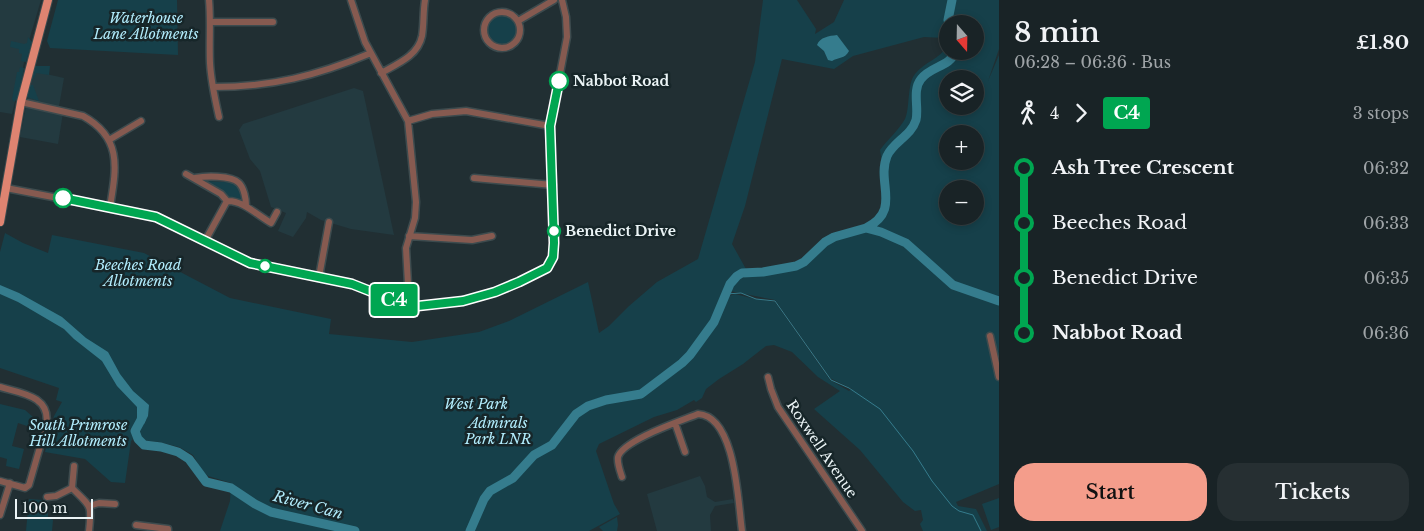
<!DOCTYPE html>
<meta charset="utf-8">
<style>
:root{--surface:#192326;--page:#262f32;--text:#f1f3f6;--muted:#9fa4a7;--line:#374043;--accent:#f49d8b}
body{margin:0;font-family:"Libre Baskerville",serif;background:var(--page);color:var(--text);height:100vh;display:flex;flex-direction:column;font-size:19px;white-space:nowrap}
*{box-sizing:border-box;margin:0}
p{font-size:16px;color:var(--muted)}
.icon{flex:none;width:28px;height:28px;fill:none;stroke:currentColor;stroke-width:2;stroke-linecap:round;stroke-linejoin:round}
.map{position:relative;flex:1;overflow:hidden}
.side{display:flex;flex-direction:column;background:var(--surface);width:425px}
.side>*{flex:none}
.badge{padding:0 10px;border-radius:4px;font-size:18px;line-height:32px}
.needle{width:32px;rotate:160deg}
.buttons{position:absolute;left:939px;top:15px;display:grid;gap:10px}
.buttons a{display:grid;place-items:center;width:45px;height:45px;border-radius:50%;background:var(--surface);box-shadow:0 2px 8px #0003,0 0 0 1px var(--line);font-size:25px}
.scale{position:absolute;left:15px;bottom:12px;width:78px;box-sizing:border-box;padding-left:5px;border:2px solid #ebf4f6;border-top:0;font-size:14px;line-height:18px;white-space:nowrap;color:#ebf4f6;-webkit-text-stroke:4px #172629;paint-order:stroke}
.map>.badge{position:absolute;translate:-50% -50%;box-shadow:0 0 0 2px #fff}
.legs{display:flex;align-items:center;gap:8px;height:55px;padding:0 15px;font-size:16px}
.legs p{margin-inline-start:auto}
.summary{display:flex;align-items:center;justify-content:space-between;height:85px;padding:0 15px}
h1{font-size:28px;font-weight:600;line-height:38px}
.button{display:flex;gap:10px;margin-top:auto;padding:10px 15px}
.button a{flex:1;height:58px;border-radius:20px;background:var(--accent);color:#111;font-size:20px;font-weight:600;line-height:58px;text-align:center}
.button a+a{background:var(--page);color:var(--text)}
ul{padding:0 15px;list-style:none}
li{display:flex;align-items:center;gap:18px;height:55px;font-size:19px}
li i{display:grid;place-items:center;width:8px;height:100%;margin:0 6px;background:currentColor}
li i::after{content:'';width:12px;height:12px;margin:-6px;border:4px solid;border-radius:50%;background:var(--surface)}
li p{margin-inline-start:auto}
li:first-child i{background:linear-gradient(#0000 50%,currentColor 0)}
li:last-child i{background:linear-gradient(currentColor 50%,#0000 0)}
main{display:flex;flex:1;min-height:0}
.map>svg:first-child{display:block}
.built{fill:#233a40}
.green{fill:#16404a;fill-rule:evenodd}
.water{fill:#357c8d}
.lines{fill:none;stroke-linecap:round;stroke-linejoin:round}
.stream{stroke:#357c8d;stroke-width:1}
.river{stroke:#357c8d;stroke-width:9}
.minor-casing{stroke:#3d4b4e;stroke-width:9}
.major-casing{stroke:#3d4b4e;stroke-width:10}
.minor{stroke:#865a50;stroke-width:6}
.major{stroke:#de8471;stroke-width:8}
.line-1-casing{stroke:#fff;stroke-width:11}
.line-1{stroke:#00a651;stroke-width:8}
.stop-1-dot{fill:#fff;stroke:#00a651;stroke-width:2.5}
.labels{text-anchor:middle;stroke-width:5;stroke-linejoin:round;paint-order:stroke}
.park-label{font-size:14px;font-style:italic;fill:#b2edfd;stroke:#172629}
.stop-label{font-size:14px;font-weight:bold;fill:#ebf4f6;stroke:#172629;text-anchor:start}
.street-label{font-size:14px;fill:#ebf4f6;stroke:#172629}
.water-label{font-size:15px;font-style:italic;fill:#b1ebfb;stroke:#172629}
</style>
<main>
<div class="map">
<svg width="999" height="531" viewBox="0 0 999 531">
<rect width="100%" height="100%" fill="#212f33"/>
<path class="built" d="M0 0H41L30 37 12 114 0 112Z
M33 71 64 78 58 112 63 113 58 144 20 137Z
M354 88 363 91 394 235 351 229 321 220 307 212 306 218 293 237 278 231 286 213 271 207 260 171 250 159 239 130 243 124Z
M700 476 705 486 707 497 715 502 733 499 734 503 715 506 710 515 711 531H657L647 494Z"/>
<path class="green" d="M58 0H177L178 55 50 48 47 41Z
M763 0H797L816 29 815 34 834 22 844 0H999V49L988 81 999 55V484L956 502 958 506 976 509 987 531H923L920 524 923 520 921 510 915 511 903 502 860 450 814 409 840 391 818 377 792 352 774 345 766 346 743 364 719 379 706 389 702 398 696 402 694 400 677 410 654 417 599 444 596 451 614 504 620 514 589 531H220L230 501 231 483 208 476 202 471 193 455 179 447 159 442 145 441 130 428 133 439 131 441 125 483 111 482 85 459 45 452 54 416 62 402 56 400 59 388 0 368V252L5 233 23 243 48 253 52 235 144 253 230 298 331 319 329 334 412 342 479 332 509 321 588 282 599 333 609 326 629 306 657 282 698 259 755 62ZM948 24H975V51H948L947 46C940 59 924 62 915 74 907 83 910 110 905 119 899 130 887 140 880 150 882 164 889 193 883 207 873 231 845 227 825 239 813 247 806 259 792 264 777 269 762 269 746 269L732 244 745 206 782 59 834 69 853 56 924 37 945 38 947 44ZM948 79H975V106H948ZM948 134H975V161H948ZM948 189H975V216H948ZM741 270H746L747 276 737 280 730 291 775 300 830 378 852 389 849 391 830 380 775 302 755 299 735 294 729 296 724 294C727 283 730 275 741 270Z
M487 30a15 15 0 1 1 30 0a15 15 0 1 1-30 0Z
M28 37 32 42 26 62 21 61 22 54 19 53V49L10 47 11 41 24 44 27 43Z
M34 66H50L49 75 36 73 34 79 32 75Z
M20 67 24 68 18 98 14 102 12 99 17 72H19Z
M29 85H33L39 101 27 97Z
M205 179 207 181 226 182 228 180 238 185 241 197 243 198V202L228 198 203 181Z
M0 404 25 410 33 417 30 427 18 423 12 446 24 449 19 469 6 466 7 459 0 457Z
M999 498V527L991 530 982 504Z
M29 499 43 500V507L48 509V518L53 520 52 531H26Z
M617 517 618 525 617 531H603L599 527Z"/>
<path class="water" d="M837 35 849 51C845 59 838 57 832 61L828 60 824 51 817 45C820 37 829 36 837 35Z
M0 285 19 293 62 317 86 338 108 352 120 374 133 391 149 405 148 416 144 424 137 419V407L117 386 102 361 74 339 64 329 18 302 0 294Z"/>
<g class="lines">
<path class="stream" d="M726 294 741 293 756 299 775 301 831 380 849 388 880 409 913 451 932 481 952 506 959 511 973 515 981 531"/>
<path class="river" d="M950 24 948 20 952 0
M866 228C902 210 876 183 887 156 893 142 911 136 916 120 919 108 912 90 921 79 931 66 950 67 956 51
M143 411 141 420 135 431 138 439 144 445 161 447 178 452 189 459 206 482 231 488 255 504 271 512 355 531
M470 531 484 499 490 491 513 478 534 455 552 445 576 414 588 406 606 400 641 394 682 363 690 355 714 322 730 284 737 276 742 273 763 272 796 266 804 262 825 242 834 237 866 228 881 232 906 243 953 285 999 301"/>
<g class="minor-casing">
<path id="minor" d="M209 0C211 21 209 42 210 63 211 82 215 99 219 117
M351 0 365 42 408 121 416 202 415 218 406 248 408 284 404 303
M484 30a18 18 0 1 1 36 0a18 18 0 1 1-36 0Z
M518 21 554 0
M211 22H273
M381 73C397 64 418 56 422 36 424 24 423 12 425 0
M213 87C272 87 316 76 371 53
M21 102 83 116C123 138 116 169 110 207
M408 121 432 114 466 111 550 126
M109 140 141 121
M186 174 221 194 227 201C242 200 257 215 271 223L277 212
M195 178C205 176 231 175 239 183 244 188 246 199 246 205
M474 178 553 185
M6 188 157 217 250 263 352 284 395 301 418 306 463 301 509 287 538 273 547 268 553 257 554 243 550 126 567 37 566 17 562 0
M409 236 472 240 492 236
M205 241 227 201
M319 277 329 222
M990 336 999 377
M768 377 771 389 778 407 862 531
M0 387C21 393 52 396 46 426L29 485 25 488 0 481
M675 423 685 452
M622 477C620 471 617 463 618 457 623 440 681 421 698 414 736 416 738 503 742 531
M72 488 74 466
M47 497 56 496 72 488C91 507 92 504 89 531
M89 506 99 503 115 504
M0 515 10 483
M136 525 168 529V531"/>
</g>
<g class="major-casing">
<path id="major" d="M0 222 21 102 48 0"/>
</g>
<use href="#minor" class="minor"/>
<use href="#major" class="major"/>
</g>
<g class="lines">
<g class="line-1-casing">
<path id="line-1" d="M63 198 156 217 250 263 352 284 395 301 418 306 463 301 495 292 519 282 547 268 553 257 554 243 550 126 559 81"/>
</g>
<use href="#line-1" class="line-1"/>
</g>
<g class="stop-1-dot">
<circle cx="559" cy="81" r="9"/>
<circle cx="63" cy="198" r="9"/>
<circle cx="554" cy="231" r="6"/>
<circle cx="265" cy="266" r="6"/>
</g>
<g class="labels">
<g class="park-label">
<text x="146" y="23">Waterhouse<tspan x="146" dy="16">Lane Allotments</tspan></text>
<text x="138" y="270">Beeches Road<tspan x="138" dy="16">Allotments</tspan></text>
<text x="476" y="409">West Park</text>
<text x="498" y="428">Admirals<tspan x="498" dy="16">Park LNR</tspan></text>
<text x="78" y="430">South Primrose<tspan x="78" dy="16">Hill Allotments</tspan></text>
</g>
<g class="stop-label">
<text x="573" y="86">Nabbot Road</text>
<text x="565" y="236">Benedict Drive</text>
</g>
<g class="street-label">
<text transform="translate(822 449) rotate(56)" y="5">Roxwell Avenue</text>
</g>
<g class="water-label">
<text transform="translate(308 505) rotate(15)" y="5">River Can</text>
</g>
</g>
</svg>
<div class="buttons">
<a><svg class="needle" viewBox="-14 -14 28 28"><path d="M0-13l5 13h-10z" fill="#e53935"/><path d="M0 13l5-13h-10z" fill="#9fa4a7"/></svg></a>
<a><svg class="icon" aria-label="layers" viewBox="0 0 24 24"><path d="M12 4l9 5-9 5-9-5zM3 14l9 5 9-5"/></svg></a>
<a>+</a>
<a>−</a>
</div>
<div class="scale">100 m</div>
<b class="badge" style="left:394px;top:300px;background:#00a651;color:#fff">C4</b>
</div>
<section class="side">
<div class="summary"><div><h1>8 min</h1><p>06:28 – 06:36 · Bus</p></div><b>£1.80</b></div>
<div class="legs"><svg class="icon" aria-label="walk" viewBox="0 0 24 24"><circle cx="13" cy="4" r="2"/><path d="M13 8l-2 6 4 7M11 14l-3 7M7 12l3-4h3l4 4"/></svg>4<svg class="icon" aria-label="forward" viewBox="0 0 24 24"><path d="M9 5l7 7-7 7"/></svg><b class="badge" style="background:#00a651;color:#fff">C4</b><p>3 stops</p></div>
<ul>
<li><i style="color:#00a651"></i><b>Ash Tree Crescent</b><p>06:32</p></li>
<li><i style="color:#00a651"></i><span>Beeches Road</span><p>06:33</p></li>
<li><i style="color:#00a651"></i><span>Benedict Drive</span><p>06:35</p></li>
<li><i style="color:#00a651"></i><b>Nabbot Road</b><p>06:36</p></li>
</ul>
<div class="button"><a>Start</a><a>Tickets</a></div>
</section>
</main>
